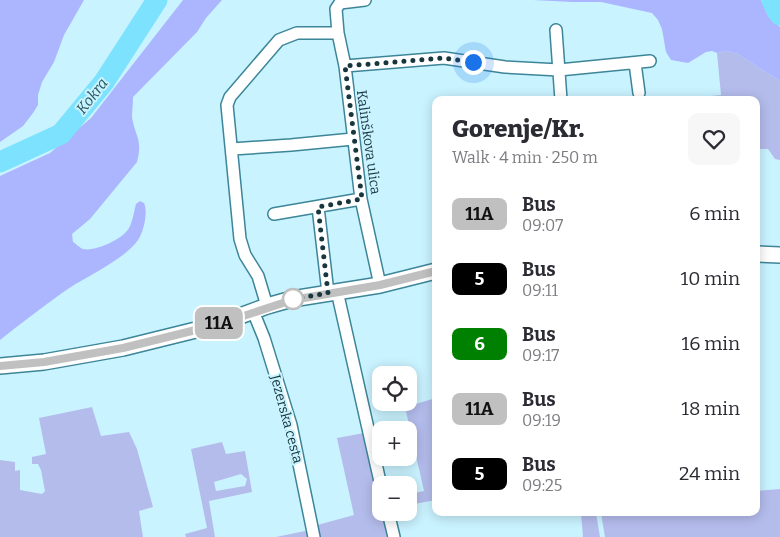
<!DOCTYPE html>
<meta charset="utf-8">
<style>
:root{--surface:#fff;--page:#f7f7f7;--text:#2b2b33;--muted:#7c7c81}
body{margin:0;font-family:Bitter,serif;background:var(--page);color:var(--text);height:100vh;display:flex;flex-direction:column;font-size:19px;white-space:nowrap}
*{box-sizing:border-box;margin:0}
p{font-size:16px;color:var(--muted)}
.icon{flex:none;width:28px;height:28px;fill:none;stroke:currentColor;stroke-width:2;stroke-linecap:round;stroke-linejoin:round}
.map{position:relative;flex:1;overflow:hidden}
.sheet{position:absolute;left:432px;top:96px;width:328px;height:420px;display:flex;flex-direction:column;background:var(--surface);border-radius:10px;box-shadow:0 2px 12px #0003}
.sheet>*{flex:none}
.badge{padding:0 10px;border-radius:8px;font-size:18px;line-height:32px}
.fabs{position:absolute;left:372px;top:366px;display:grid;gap:10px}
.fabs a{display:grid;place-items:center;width:45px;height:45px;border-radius:10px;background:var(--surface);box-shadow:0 2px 12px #0003;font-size:25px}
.you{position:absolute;width:25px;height:25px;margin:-12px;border:4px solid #fff;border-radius:50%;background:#1a73e8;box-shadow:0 0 0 8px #1a73e833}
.map>.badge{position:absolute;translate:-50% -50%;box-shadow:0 0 0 2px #fff}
.round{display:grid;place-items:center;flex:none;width:52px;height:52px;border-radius:10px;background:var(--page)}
.summary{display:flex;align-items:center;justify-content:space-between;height:85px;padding:0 20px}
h1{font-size:24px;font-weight:800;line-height:38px}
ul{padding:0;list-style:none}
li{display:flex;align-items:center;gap:15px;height:65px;padding:0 20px}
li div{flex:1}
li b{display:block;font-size:19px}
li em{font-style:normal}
li .badge{min-width:55px;font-weight:700;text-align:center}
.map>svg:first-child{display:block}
.green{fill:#b4bcec;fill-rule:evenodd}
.forest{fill:#abb6fe}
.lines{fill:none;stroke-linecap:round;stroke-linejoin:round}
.river{stroke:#7ce2fd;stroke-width:21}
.minor-casing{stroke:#3d8598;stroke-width:14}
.tertiary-casing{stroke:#3d8598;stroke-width:18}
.minor{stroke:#fff;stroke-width:11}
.tertiary{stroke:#fff;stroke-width:15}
.line-casing{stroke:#fff;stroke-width:11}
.line{stroke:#c0c0c0;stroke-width:8}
.walk{stroke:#18363e;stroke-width:5;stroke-dasharray:0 9}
.stop-dot{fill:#fff;stroke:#c0c0c0;stroke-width:2.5}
.labels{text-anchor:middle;stroke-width:4;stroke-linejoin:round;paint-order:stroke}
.street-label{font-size:14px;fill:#18363e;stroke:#c9f3ff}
.water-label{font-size:15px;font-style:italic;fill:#295661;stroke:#c9f3ff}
</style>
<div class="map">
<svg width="780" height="537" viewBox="0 0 780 537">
<rect width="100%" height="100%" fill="#c9f3ff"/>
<path class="green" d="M727 51 738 54 780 81V160L775 159 768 149H756V100H673L721 95 717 53Z
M436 398V500L409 505V494L424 491 405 407Z
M92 407 101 436 129 432 137 449 153 507 139 511 143 537H0V460L15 462V471L20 470V490L42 494 45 491 41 470 38 464H32V457L46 454 39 418Z
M364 433 381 501V512L384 513 391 537H317L314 526 354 515 337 438Z
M222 442 226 454 245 451 252 492 209 501 215 537H186L185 534 207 528 191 449ZM241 474 247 479 245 486 216 491 214 482Z
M780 489V537H605L601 513 756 512V491Z
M581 513H596L600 537H583Z
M310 530 312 537H276Z"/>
<path class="forest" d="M0 0H84L64 35 54 62 42 82 38 95V105L33 113 23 126 0 142Z
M183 0H222L206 18 197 32 133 97C133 103 132 111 132 117 135 137 143 139 137 162L90 219 72 234 73 242C76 244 80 248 83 249 96 252 124 238 129 228 133 221 134 211 136 204L140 201 144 203C148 212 144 231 138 240 125 260 82 278 62 293 41 308 20 324 0 340V176L50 153 91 118Z
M533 0H761L767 14 780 27V81L738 54 727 51 717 53 712 51 706 52 688 63 671 60 666 52 662 29 658 20 652 13 601 2H573Z"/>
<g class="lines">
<path class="river" d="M772 0 777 11 780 15
M0 162 61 134 104 82 157 0"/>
<g class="minor-casing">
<path id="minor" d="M556 30 561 100
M635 63 639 93
M345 66 338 33 336 9 340 3 365 0
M232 149 291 145 353 139
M318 207 328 293
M274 214 361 199
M380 285 361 199 345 66 444 58 505 67 559 70 650 61
M337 291 381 486
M267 306 258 276 245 255 240 239 227 105 230 97 279 40 297 33H338
M253 311 264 338 291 425 314 537
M388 512 394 537"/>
</g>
<g class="tertiary-casing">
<path id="tertiary" d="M756 254 780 255
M0 366 44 362 123 348 216 325 267 306 292 299 380 285 436 271"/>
</g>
<use href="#minor" class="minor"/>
<use href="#tertiary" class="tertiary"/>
</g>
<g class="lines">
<g class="line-casing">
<path id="line" d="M0 366 44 362 123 348 216 325 292 300 380 285 436 271"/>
</g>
<use href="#line" class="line"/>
<path class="walk" d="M293 299 328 293 318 207 362 199 345 66 444 58 473 62"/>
</g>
<circle class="stop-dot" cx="293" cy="299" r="10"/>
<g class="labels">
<g class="street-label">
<text transform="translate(369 142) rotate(82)" y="5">Kalinškova ulica</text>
<text transform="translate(287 419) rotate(75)" y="5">Jezerska cesta</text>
</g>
<g class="water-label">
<text transform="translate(92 96) rotate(-52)" y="5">Kokra</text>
</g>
</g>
</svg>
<div class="fabs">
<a><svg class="icon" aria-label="locate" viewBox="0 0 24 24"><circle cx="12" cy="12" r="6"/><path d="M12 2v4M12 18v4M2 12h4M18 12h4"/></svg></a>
<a>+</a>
<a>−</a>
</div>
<div class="you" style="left:473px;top:62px"></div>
<b class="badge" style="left:219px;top:323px;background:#c0c0c0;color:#111">11A</b>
<section class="sheet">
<div class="summary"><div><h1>Gorenje/Kr.</h1><p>Walk · 4 min · 250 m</p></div><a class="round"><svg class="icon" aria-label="heart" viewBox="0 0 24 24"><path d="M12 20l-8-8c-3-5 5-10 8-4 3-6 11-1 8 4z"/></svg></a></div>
<ul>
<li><span class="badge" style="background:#c0c0c0;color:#111">11A</span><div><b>Bus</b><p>09:07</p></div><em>6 min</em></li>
<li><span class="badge" style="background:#000;color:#fff">5</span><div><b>Bus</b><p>09:11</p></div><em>10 min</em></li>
<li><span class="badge" style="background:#008000;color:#fff">6</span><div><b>Bus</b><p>09:17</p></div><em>16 min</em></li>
<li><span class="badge" style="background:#c0c0c0;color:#111">11A</span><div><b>Bus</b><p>09:19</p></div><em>18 min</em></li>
<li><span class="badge" style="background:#000;color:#fff">5</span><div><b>Bus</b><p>09:25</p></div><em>24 min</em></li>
</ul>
</section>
</div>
